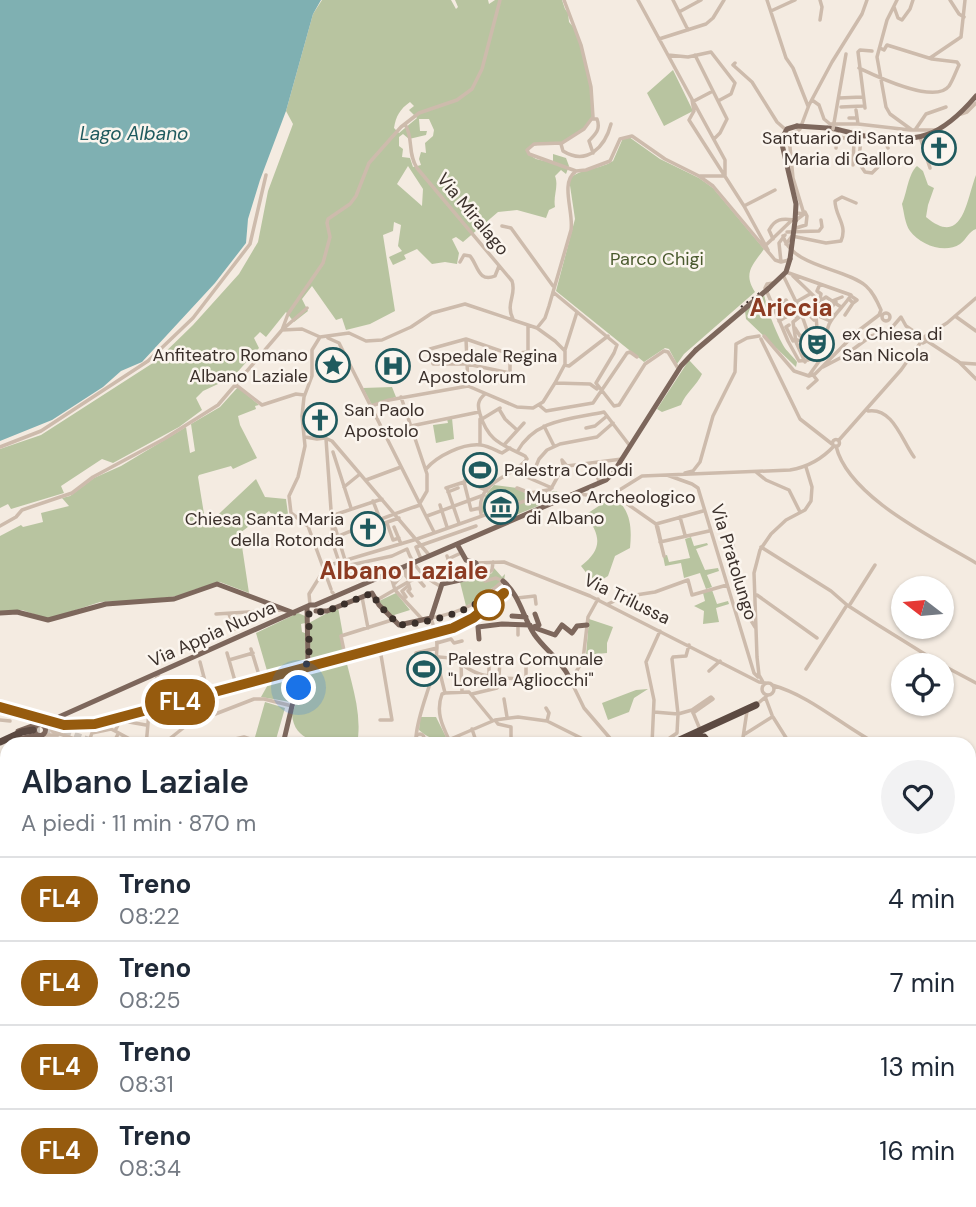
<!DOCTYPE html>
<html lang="it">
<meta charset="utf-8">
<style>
:root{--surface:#fff;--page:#f2f2f3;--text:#1f2937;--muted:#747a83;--line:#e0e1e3}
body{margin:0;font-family:"DM Sans",sans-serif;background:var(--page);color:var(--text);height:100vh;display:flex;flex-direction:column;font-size:26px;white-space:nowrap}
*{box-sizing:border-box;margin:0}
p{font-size:23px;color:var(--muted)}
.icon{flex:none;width:38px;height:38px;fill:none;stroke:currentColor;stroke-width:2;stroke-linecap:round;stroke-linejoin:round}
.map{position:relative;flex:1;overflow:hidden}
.sheet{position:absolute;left:0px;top:737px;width:976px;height:471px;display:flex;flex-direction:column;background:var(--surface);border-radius:21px 21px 0 0;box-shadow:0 2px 5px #0004}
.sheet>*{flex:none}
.badge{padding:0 14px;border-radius:23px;font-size:24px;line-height:46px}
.needle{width:46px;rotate:286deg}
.controls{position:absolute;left:891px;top:576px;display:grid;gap:14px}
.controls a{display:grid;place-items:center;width:63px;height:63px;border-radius:50%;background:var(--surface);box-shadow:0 2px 5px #0004;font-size:35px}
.you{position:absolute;width:35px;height:35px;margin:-18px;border:5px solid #fff;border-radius:50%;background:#1a73e8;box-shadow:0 0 0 10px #1a73e833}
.map>.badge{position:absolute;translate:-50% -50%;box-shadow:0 0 0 4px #fff}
.round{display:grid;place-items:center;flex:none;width:74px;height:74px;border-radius:37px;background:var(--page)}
.headline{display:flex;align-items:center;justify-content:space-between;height:119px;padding:0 21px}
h1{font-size:33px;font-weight:600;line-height:52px}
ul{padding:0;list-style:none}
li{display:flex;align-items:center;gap:21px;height:84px;padding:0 21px;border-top:2px solid var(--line)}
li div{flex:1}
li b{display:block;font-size:26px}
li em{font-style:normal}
li .badge{min-width:77px;font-weight:700;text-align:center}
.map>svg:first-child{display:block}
.green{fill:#b8c4a0;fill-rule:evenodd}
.water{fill:#7fb0b2}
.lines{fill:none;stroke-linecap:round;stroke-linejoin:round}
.highway-tunnel{stroke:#cfc6bd;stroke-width:7;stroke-dasharray:7 3.5;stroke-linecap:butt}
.minor{stroke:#cdbbac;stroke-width:3.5}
.major{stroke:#7d675c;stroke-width:5}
.highway{stroke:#5c4a42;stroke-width:7}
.rail{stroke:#3b302b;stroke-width:2;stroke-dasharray:2 5;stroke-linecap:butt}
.minor-bridge{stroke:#cdbbac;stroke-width:3.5}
.major-bridge{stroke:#7d675c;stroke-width:5}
.line-casing{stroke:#fff;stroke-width:16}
.line{stroke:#965b0e;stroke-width:10}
.walk{stroke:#3b302b;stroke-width:7;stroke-dasharray:0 12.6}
.stop-dot{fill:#fff;stroke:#965b0e;stroke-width:3.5}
.labels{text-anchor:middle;stroke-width:5;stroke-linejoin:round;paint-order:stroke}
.poi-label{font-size:18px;fill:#3b302b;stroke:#fbf5ee;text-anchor:start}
.street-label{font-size:18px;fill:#3b302b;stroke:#fbf5ee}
.park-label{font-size:18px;fill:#4a5a2e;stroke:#fbf5ee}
.water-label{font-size:19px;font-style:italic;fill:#1f5a5e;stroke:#fbf5ee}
.district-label{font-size:24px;font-weight:bold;fill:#8c3b22;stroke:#fbf5ee}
</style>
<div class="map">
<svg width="976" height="1207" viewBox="0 0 976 1207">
<rect width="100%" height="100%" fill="#f4ebe1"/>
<path class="green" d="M322 0H451L456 9 458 7 455 0H488L489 4 495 0H562L565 9 568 13 569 22 575 29C581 49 603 107 588 125 584 130 572 138 566 141 555 147 541 141 529 148L528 154 536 159 553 163V154L566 158 569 166 566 174 561 170 555 176C559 186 553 196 555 207L549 210 546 218 517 210 498 212 463 242 456 237 452 239 459 253 457 264 445 262 432 264 417 249 404 255 406 259 393 265 389 257 402 251 398 246 401 225 394 222 393 231 383 235 395 311 370 324 346 330 342 318 336 320 312 286 302 299 308 311 294 322 286 312 266 337 260 332 254 338 259 348 233 377 203 391 196 398 202 410 179 427 113 463 102 459 61 486 64 493 11 509 8 504 0 508V449L41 435 156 361 193 325 239 274 258 242 268 191 293 124 286 111 313 14ZM410 102 414 106 409 110 417 118 399 133 394 128C396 116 400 109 410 102ZM419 119H429L434 130 433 136 425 143 426 153 421 152 419 159 421 165 413 167 410 158 402 157 403 149 399 146V137L403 134 409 139 426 135 427 131H420ZM408 166 423 189 422 206 397 184Z
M673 70 693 111 664 126 647 93Z
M629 137 660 159 699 178 713 188 764 249C752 266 743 273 755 292L684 354 677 364 669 349 665 348 644 362 556 291 575 219 569 179C581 168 599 170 613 161L623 138Z
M917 166 923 171 928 185 934 188 928 205 926 217C963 248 966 201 976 175V229C968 232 967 239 960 244 945 254 920 245 910 231 905 224 904 212 902 204 907 193 908 174 917 166Z
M764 295C768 311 774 328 783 345 787 352 792 355 797 362L796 367 746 319 745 311Z
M689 360 702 374C697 385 685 394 681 405L662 412 657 409Z
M238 387 259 405 255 406 256 409 238 416 240 425 257 458 233 469 231 466 199 475 198 477 206 526 256 479 265 497 286 499 288 514 278 522 269 511 240 533 249 593 220 582 193 590 184 595 147 600 100 602 48 619 22 610 0 611V536L21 525 23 527 43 522 41 513 69 506 62 498 70 496 94 478 121 466 186 427 190 453 195 451 191 424 220 407Z
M392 387 396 397 372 405 363 388Z
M452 418 454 439 436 443 433 425 448 423 447 419Z
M494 485 517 488 528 495 557 491 560 497 506 519 503 512 507 509 503 496 500 494 494 497V503L486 504V512L482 513C481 502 486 493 494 485Z
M613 496C631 510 632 527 630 548L615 556 608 576 595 584 581 566C602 550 602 536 585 515L608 500 607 497Z
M691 537 694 546 707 543 708 545 696 549 705 570 718 568 719 571 707 575 712 587 706 589 700 573 684 578 681 563 665 566 663 556 667 555 669 562 690 558 685 539Z
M494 568 502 577 505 574 504 581 481 595 482 598 466 606 460 582 478 573 487 576 492 573Z
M712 590 717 604 728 601 729 604 716 608 719 622 703 624 704 611 694 606 705 601 703 593Z
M396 593 410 610 391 616 379 601Z
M338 607 343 635 341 636C346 671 364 708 357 744 332 744 294 747 292 714L311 662 309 623Z
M298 613 305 616V623L301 624 302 632 305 633 306 662 291 702 261 697 270 681 256 633Z
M589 619 613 627 607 643V653L586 655Z
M648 689 634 698 629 712 608 720 602 703 636 690Z
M265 702 285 708 275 743 255 737Z
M420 717H436L447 739C436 742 427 737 419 730Z"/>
<path class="water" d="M0 0H321L313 14 286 111 260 180 248 219 246 243 215 283 142 362 121 371 103 387 52 420 0 441Z"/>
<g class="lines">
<path class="highway-tunnel" d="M33 730 62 731 99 744"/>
<path class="minor" d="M564 0 581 45 591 87 593 117 584 129 562 143 534 144 527 150 529 154 576 171 586 170 610 161 620 139 632 136 665 159 699 176 713 186 775 260 781 262 789 260
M638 0 725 160V176
M673 0 688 30
M767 0 786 58 793 68 808 106
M820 0 822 7 820 20
M897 0 887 20 877 57 886 107 890 114 912 130H936
M950 0 959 14 964 17
M894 7 898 18 902 20 910 9 913 0
M771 11 795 0
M679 12 701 0
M659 39 706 24 713 18 724 0
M668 55 688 57 711 52 735 83 731 94 718 101
M695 55 727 119 720 133 714 139
M930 58 961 37 965 0
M735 63 733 65 752 82 777 122 786 130
M859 68C876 76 935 105 949 86 953 80 956 71 959 65L957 62 932 59 887 45 884 50 880 48
M839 98 862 97
M692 100 694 111 689 120 744 206 768 250
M812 100 819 105 824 119 830 124H858L910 130
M694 101 713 91
M841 107 863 106
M865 108 858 52 860 50 872 51
M856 110 858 124
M961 114 967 112 976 103
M849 118H857
M593 119H597C601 130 595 134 589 141L593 153
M834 123 846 54
M405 124C414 140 407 152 417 168L512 281C517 295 505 303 513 319
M838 129 837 136 854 141 853 165
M915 130 926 114 946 107
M861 135 859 163 865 172 872 173 885 160H902
M920 137 930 168
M883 138 888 148
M561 144 563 151C587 166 605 147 611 124
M836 148 837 136
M700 176H725
M744 206 775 190
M804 214 793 178 789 137 800 129 809 105 832 62 862 14 867 0
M795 221 804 214 797 213
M502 226 511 228 553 286
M796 228 806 225 807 216 805 212
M787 232 819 231 822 227 821 220
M783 236C792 267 845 268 866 286 873 292 877 301 881 310L879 315 858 331 815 374 809 376
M773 239 769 230C776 217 783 219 796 220
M786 244 792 236 826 243 841 241C848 225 835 216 835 201L842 197 856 203
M766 245 792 220
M460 262 464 255 470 256C478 265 478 283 495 276L499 266
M781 262 779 243 785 235
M783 275 800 310 815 353
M793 276 818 300
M765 288 767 284 773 283
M553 292 617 345 614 353 596 383 614 406 619 405 645 364 664 351 668 352 679 370
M767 292 788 341 799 361 808 360 829 344C820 322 842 311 851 295L786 272
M851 296 857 300 853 303
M820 299 821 294 817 291 820 284
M786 300 797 318
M832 301 842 297
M783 302 790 314
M796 302 810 294
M815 304 814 306 818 312 816 315 830 321
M776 308 786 317
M818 312 823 306
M882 317a4 4 0 1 1 8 0a4 4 0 1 1-8 0Z
M802 314 826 297 841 307
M802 315 793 322 796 342 805 362
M816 315 817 329
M834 315 828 311 836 302
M845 315 853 303 849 299
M955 316 976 331
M811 317 814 320
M779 321 794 312
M789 325 786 327 793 341 796 339
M537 328 545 318 549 306 571 230C574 213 560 183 575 172
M795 328 800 336 810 334
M282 330 302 329 320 337 349 333 366 341 382 340 411 327 432 313 465 304 537 328 555 341 565 351V364L555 383 543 402 533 408 517 407 468 386 389 400 371 406
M282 330 288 314 323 263 330 237 327 223 328 219 350 204 356 196 369 163 401 127 419 113 457 100 472 89 482 69 500 0
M813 332 817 329 826 331
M764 336 794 371 809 376
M320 337 312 350V376L304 397 302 416 305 446 298 477 289 496 291 513 308 526 331 589
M924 337 947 323 976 298
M924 337 927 341 923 343 920 340Z
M328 338 339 343 434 532
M466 339 510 354V373L467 364H433L430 349Z
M466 339 468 386
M761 339 800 419 832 444
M796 341 810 338
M927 341 959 362 976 379
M565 350 577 312
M510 354 528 352V326
M961 363 976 364
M565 365 569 366 608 336
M823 367 844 356 871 336 889 331 901 317 906 326 922 337
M810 374 820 360 831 351V347
M555 383 590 384 597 389
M236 385 262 405 296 394 304 395
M808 388 817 380 813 375
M401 397 427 474V491L420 503
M539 405 546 411 593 403 627 353 630 352 637 357
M499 409 505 419 517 430
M868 411C893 407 902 441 914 457
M482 419 500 408
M411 426 479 412
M544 426 554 446
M586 428 595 426 607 416
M305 437 317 439 325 438
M325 438 332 441 430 556
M326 439 333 538
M832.5 443a3.5 3.5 0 1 1 7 0a3.5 3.5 0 1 1-7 0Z
M839 440 901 370 921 342
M480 445V419
M504 445 524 423
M836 446C848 497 934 538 976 563
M0 447 41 431 148 361 193 318 250 244 266 175
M333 452 351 508
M517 452C535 419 571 419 604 412L630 446
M564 468 562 460 567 466
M426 469C437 456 463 443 481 445 488 446 495 450 502 453L510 448
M513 471 552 488
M756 472 766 480 789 490 800 512
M685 473 693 471 700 462 713 416 735 372 736 344 747 338 759 336
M599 474 597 476 600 483
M667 475 692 484 698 488 754 673 758 677
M531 478 539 459 547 450 560 444 597 437 613 423
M366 480 401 467
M465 480 487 491
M464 482 471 510 480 508
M464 482 467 478 489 488
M344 487 360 474
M446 488 464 482
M447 488 459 523
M517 488 530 493 548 490
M448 492 458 488
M578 492 580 494 593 496 613 494 642 476 790 470C808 467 822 459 834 446
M613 494 656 524
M373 501 382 524 399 518
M440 505 447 527
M502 510 506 522
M481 514C475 480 514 477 527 459L525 456C501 444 488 441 480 414 477 405 478 400 485 394
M427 516 484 495
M680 517 685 535
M387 523 393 540 399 538
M307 524 382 499
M334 524 345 560
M656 524 703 511
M656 524 664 556
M657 524 661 542
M0 526 16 517 22 510 72 493 93 477 164 439 218 405 282 330 307 308
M394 527 401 544
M331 538 339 562
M660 542 709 531
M733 545 747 614 755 627
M315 546C350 531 384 517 420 505
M761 547 831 591 847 605 878 625 944 666 976 683
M447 556 448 559 461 553
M421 559 416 547 476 526
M493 562 492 570 485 576V581L496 578 503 581
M476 563 504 562 590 596 759 682 766 683
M346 566 392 556 407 549C413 566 424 578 440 586
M346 566 348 575 379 568 389 571
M323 567 417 539 547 493C556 485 556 473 567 466L622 459
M405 567 406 576 410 581
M390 573 395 590
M423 573 417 578 424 586
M688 580 692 595 727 585
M395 583 401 576 399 569
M395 590 422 619
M332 592 333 593
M757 595 817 638
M412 596 408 591 410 589 408 582 417 578
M362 597 368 628
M406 597 402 591 408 586
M517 598 535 596 536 604
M377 600 408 582
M608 604 623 597 655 592 688 580
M310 605 309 594 324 570
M849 606 875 565
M216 614 283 610
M229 614 235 629
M435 631 431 618C464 612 478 603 503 581
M518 635V625
M437 643 451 639 454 643 462 641
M251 649 259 675
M227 653 235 681
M437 657C460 656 464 671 483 675 504 680 552 680 573 677L583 660 588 617 598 599
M489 659V676
M229 660 253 653
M437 661 445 693
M200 662 207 689
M461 663 462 692
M415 665 416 653 437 648
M526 665V678
M806 669 847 605
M709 671 720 661
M499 676 500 661
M569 677 584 708 615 744
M763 682 759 675 757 657 754 573 760 550 771 534 786 520 805 510 811 501 812 487 806 467
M762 689a6 6 0 1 1 12 0a6 6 0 1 1-12 0Z
M772 685C811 696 841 725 877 744
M445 693 469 692 492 720
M445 693 442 694C435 713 443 727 451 744
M472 694 497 688V676
M166 699 164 688 204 677
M504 699 507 717
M766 699 772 715
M151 701 190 694 265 673
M756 705 768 695
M546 708 549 713 547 721
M692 710 711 697 713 699 693 713
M654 712 678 714 692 710 699 727
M773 717 790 744
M0 720 10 721
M380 720H392L381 655 375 653 346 660 341 636 392 620
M495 720 498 724 511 727V744
M126 722 119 723 115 731 139 744
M129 722 146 725
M50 724 52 731 88 744 92 733 111 729 115 731
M472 729 477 744
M118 734 116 738 118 740 124 737
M745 734 772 717
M416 738a4 4 0 1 1 8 0a4 4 0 1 1-8 0Z
M43 735H58
M416 737C419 702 442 669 436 635
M27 739H39
M422 741H446L495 720 518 717 547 721 593 744
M146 744C149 721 148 694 159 673
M163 744 187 725 254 699H264L292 706
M213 744 244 737 266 744
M652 744 654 700 646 662 660 631
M661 744 677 733 678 714 672 659 673 657 686 656 689 645
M742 744 747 711
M0 768 7 744
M970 793 976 797
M0 830 7 831
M0 875V882
M970 876 973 880 970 885
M970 902 976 896
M0 918 4 934 0 954 5 959
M970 953 976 948
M970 982 976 989
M970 998 976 994
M970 1024 976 1023
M970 1076 976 1073
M0 1092 7 1090
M0 1166 7 1164
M970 1192 976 1189
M154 1200 157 1207
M260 1200 261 1207
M373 1200 375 1207
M411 1200 417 1207
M655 1200 657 1207
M967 1200V1207
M219 1207 229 1200
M472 1207 479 1206
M730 1207 731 1200"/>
<path class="major" d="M828 128C841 129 852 134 865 136 918 145 942 136 976 96
M795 221 796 204 781 140 787 129 797 126
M768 289 786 272 790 259
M503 581C519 594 523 617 534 634 545 650 561 660 569 677
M315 605 606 480 613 473 681 366 696 350
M316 611H327L372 593 379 605 399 625 431 618 442 584 469 578 478 570 476 563 466 560 457 544
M0 613 17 612 48 620 106 604 174 599 217 584 294 613
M512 616 526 617
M533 627 539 625 535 614
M535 628 555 635 562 625 572 633 577 626 587 625
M479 639 478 627 502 624 530 625
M34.5 730a5.5 5.5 0 1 1 11 0a5.5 5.5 0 1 1-11 0Z
M45 728 50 722 61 716 310 605H315
M18 731 51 719
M10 741 37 735
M283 744 292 706 308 661 307 607
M205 1200 206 1207"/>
<path class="highway" d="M693 736 704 737 710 744
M0 742 22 732 33 730
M671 744 756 705"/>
<path class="rail" d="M741 307 762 291
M347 657 453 628 473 618 504 593
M0 707 64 725 84 726 269 678"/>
<path class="minor-bridge" d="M833 129 834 123"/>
<path class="major-bridge" d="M797 126 827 128
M790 259 795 221
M696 350 768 289"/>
</g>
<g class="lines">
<g class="line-casing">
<path id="line" d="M0 707 64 725 95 724 453 628 473 618 504 593"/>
</g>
<use href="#line" class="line"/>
<path class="walk" d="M299 688 309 656V613L327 611 372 593 379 605 399 625C424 624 465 613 485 598L489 605"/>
</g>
<defs>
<g id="church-ring" transform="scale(1.75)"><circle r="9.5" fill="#fbf5ee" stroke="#1f5a5e" stroke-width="1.5"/><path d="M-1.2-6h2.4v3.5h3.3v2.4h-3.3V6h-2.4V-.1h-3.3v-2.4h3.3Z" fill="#1f5a5e"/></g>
<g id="theatre-ring" transform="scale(1.75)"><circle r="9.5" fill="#fbf5ee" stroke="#1f5a5e" stroke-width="1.5"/><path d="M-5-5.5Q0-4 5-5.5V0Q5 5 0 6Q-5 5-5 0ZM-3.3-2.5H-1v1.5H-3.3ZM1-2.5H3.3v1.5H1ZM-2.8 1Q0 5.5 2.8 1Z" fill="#1f5a5e"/></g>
<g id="sight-ring" transform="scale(1.75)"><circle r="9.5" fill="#fbf5ee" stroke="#1f5a5e" stroke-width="1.5"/><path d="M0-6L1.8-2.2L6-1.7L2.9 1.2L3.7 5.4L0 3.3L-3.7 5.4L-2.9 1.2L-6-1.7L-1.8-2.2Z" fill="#1f5a5e"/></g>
<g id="hospital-ring" transform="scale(1.75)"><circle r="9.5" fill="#fbf5ee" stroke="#1f5a5e" stroke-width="1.5"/><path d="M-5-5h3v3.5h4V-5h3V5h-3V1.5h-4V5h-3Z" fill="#1f5a5e"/></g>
<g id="stadium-ring" transform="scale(1.75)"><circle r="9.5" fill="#fbf5ee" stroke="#1f5a5e" stroke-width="1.5"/><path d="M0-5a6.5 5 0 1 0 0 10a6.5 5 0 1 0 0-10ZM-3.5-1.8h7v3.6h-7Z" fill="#1f5a5e"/></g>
<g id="museum-ring" transform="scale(1.75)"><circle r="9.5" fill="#fbf5ee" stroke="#1f5a5e" stroke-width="1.5"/><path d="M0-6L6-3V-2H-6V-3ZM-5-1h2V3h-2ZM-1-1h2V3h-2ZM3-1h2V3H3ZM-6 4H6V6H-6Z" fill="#1f5a5e"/></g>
</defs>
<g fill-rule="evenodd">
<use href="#church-ring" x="939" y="148"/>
<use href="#theatre-ring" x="817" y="344"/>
<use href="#sight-ring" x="333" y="365"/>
<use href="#hospital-ring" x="393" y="366"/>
<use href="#church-ring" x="320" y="420"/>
<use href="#stadium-ring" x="480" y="470"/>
<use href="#museum-ring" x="501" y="507"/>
<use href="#church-ring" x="368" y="529"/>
<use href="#stadium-ring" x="424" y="669"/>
</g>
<circle class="stop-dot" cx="489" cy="605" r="14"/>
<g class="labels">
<g class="poi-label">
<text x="914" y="144" text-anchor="end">Santuario di Santa<tspan x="914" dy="21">Maria di Galloro</tspan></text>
<text x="842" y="340">ex Chiesa di<tspan x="842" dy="21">San Nicola</tspan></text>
<text x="308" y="361" text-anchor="end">Anfiteatro Romano<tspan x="308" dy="21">Albano Laziale</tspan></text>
<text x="418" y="362">Ospedale Regina<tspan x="418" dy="21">Apostolorum</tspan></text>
<text x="344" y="416">San Paolo<tspan x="344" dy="21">Apostolo</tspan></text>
<text x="504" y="476">Palestra Collodi</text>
<text x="526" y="503">Museo Archeologico<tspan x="526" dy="21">di Albano</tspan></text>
<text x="344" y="525" text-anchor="end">Chiesa Santa Maria<tspan x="344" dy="21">della Rotonda</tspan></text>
<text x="448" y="665">Palestra Comunale<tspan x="448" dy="21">"Lorella Agliocchi"</tspan></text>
</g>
<g class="street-label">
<text transform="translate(473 214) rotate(50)" y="6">Via Miralago</text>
<text transform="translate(734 562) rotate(73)" y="6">Via Pratolungo</text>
<text transform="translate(627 599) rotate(26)" y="6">Via Trilussa</text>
<text transform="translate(212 634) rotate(-24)" y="6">Via Appia Nuova</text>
</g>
<g class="park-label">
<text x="657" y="265">Parco Chigi</text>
</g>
<g class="water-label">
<text x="134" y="140">Lago Albano</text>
</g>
<g class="district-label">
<text x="791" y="316">Ariccia</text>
<text x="404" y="579">Albano Laziale</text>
</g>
</g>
</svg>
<div class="controls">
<a><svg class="needle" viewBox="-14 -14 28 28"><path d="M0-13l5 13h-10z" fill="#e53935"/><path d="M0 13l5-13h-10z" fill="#747a83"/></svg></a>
<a><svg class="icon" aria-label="locate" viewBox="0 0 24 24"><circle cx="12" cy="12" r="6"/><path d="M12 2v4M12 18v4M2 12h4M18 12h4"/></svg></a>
</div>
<div class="you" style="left:299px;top:688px"></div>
<b class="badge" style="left:180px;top:702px;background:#965b0e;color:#fff">FL4</b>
<section class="sheet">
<div class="headline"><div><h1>Albano Laziale</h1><p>A piedi · 11 min · 870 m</p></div><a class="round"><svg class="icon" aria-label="heart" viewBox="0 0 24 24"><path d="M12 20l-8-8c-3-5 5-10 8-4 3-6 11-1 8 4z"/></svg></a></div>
<ul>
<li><span class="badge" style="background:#965b0e;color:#fff">FL4</span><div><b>Treno</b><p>08:22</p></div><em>4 min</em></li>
<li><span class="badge" style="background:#965b0e;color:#fff">FL4</span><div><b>Treno</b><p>08:25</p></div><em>7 min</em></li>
<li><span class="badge" style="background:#965b0e;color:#fff">FL4</span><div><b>Treno</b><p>08:31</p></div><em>13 min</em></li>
<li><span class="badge" style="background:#965b0e;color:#fff">FL4</span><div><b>Treno</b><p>08:34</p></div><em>16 min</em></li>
</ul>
</section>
</div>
